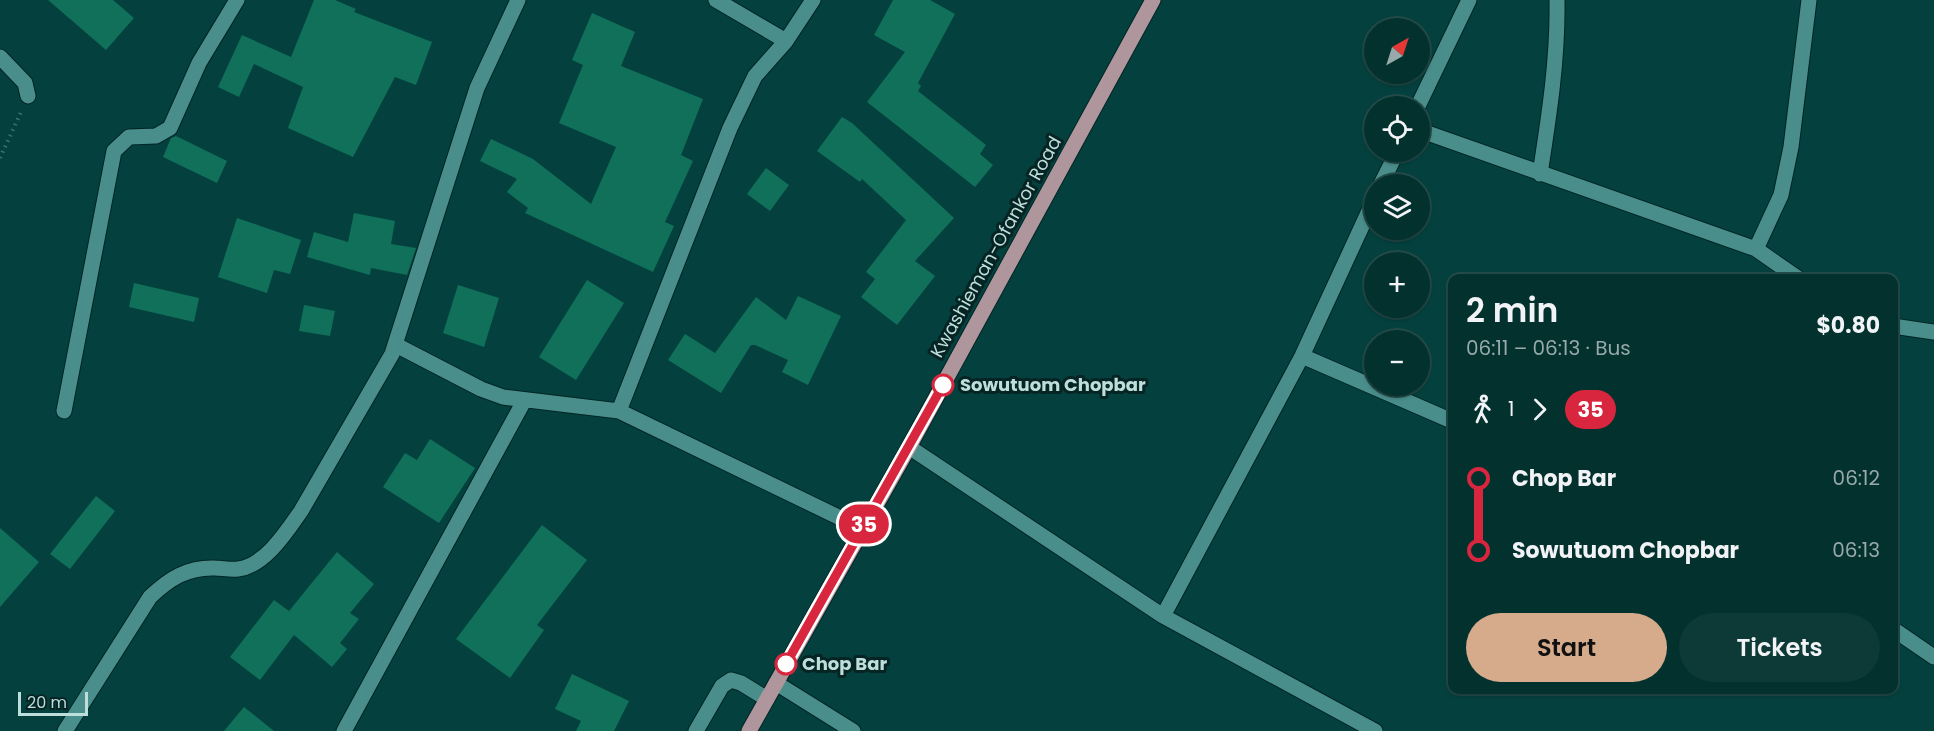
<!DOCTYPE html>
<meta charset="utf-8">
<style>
:root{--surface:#03312e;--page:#0d3936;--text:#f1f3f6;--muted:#97a9aa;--line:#244c4a;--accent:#d6ab8b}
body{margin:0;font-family:Poppins,sans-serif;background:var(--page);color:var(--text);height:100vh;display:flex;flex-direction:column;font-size:22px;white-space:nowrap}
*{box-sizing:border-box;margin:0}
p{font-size:20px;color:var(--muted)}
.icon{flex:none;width:33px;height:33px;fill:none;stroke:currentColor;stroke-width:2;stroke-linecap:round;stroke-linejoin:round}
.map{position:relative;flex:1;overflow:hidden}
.panel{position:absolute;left:1448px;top:274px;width:450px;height:420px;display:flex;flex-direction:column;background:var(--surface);border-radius:12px;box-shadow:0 2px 4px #0004,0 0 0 2px var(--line)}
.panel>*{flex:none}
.badge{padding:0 12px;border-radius:20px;font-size:21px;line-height:39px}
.needle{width:39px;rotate:39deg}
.buttons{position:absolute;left:1364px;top:18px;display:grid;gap:12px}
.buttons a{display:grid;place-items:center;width:66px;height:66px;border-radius:50%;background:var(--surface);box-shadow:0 2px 4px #0004,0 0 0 2px var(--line);font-size:30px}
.scale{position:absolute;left:18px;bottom:15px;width:70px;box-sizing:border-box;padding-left:6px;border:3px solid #bddedb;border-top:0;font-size:16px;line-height:21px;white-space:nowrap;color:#bddedb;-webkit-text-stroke:4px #062423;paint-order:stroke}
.map>.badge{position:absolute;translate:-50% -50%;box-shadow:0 0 0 3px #fff}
.legs{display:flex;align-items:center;gap:9px;height:66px;padding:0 18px;font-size:20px}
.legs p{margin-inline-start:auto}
.head{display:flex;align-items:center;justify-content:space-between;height:102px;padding:0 18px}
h1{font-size:33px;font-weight:600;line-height:45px}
.cta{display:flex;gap:12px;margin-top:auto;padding:12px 18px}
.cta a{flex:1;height:69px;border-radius:36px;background:var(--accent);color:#111;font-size:24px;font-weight:600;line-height:69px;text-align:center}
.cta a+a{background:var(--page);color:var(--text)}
ul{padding:0 18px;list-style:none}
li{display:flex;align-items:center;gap:21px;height:72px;font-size:22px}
li i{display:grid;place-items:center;width:9px;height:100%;margin:0 8px;background:currentColor}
li i::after{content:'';width:15px;height:15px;margin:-8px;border:4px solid;border-radius:50%;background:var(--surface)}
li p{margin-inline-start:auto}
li:first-child i{background:linear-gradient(#0000 50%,currentColor 0)}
li:last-child i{background:linear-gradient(currentColor 50%,#0000 0)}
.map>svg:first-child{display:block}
.building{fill:#107059}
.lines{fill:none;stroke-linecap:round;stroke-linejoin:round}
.minor-casing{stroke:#002524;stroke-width:17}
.major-casing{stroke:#002524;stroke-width:17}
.path{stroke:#3c706d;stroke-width:4;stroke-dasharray:1.5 4.5;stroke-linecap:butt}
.minor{stroke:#498e8b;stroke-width:15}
.major{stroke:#ae969c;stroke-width:15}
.line-1-casing{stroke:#fff;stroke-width:14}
.line-1{stroke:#d7263d;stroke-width:9}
.stop-1-dot{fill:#fff;stroke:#d7263d;stroke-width:3}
.labels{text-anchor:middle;stroke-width:6;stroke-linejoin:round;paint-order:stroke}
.street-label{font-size:18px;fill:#bddedb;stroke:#062423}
.stop-label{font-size:18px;font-weight:bold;fill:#bddedb;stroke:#062423;text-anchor:start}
</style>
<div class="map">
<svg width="1934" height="731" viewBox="0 0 1934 731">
<rect width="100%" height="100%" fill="#04413e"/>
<path class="building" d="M48 0H113L134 18 106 50Z
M314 0H335L356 9 354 12 432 42 416 85 395 77 353 157 288 128 303 87 254 64 239 97 218 87 242 35 291 57Z
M893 0H930L955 14 918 83 921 86 918 91 986 145 980 154 993 165 975 187 867 102 905 52 874 35Z
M592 13 635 32 621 66 703 99 681 155 693 161 665 222 674 226 653 272 525 213 528 208 507 192 517 179 480 161 491 139 533 159 591 204 616 147 559 123 583 65 572 60Z
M842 117 852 123 954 218 915 261 935 276 897 325 861 297 875 279 866 272 906 220 862 179 860 182 817 151Z
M176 136 227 161 217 183 163 157 171 138Z
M766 168 789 185 770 211 747 194Z
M354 213 395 221 391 244 416 248 407 275 371 268 370 275 307 257 314 232 348 242Z
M237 218 301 240 290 274 274 270 267 293 218 277Z
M587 280 624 303 576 380 539 357Z
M134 283 199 298 194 322 129 307Z
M458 285 499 298 484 347 443 333Z
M798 296 841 316 808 385 782 372 788 360 755 345H751L721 393 668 360 685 334 715 353 756 297 786 320Z
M304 305 335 311 330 336 299 331Z
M430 439 475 468 439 523 383 487 405 453 417 460Z
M96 496 115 511 70 569 50 554Z
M542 525 587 560 537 625 544 630 510 678 456 639Z
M0 528 39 562 0 607Z
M337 552 374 584 350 613 359 619 340 643 347 649 332 667 294 635 260 680 230 657 274 600 289 611Z
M572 674 629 701 614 731H576L581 721 555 709Z
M244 707 274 731H224Z"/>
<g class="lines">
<g class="minor-casing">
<path id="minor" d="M716 0 786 41
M0 57 25 83 28 96
M1418 106 1469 0
M1419 130 1756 249 1799 279
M1540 174C1549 116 1558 59 1557 0
M1381 184 1397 152
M1756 249 1781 195 1791 147 1809 0
M1893 326 1934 332
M396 345 481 389 503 397 619 411 861 528
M1302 356 1452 421
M64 411 114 151 129 137 156 136 170 128 199 63 237 0
M619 411 730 128 755 76 786 41 813 0
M909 447 1163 616 1375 731
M1163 616 1302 356 1374 200
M1893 629 1934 657
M776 683 853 731
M65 731 150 597C169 579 187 567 215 568 222 568 230 570 238 569 265 566 287 531 301 511L392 354 477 88 518 0
M344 731 524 401
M696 731 722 686 731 680 741 683 767 699"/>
</g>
<g class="major-casing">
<path id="major" d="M749 731 909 447 1153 0"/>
</g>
<path class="path" d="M0 158 21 112"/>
<use href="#minor" class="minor"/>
<use href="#major" class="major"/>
</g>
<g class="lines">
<g class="line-1-casing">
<path id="line-1" d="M786 664 943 385"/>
</g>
<use href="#line-1" class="line-1"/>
</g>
<g class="stop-1-dot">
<circle cx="943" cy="385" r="10"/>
<circle cx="786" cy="664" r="10"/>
</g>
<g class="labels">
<g class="street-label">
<text transform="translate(996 247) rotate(-61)" y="6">Kwashieman-Ofankor Road</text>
</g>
<g class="stop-label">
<text x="960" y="391">Sowutuom Chopbar</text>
<text x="802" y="670">Chop Bar</text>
</g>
</g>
</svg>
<div class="buttons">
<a><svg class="needle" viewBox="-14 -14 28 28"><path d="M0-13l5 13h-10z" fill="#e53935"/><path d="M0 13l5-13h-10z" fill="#97a9aa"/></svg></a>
<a><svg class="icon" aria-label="locate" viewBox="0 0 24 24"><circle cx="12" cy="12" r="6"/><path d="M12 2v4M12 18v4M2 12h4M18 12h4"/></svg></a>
<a><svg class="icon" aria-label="layers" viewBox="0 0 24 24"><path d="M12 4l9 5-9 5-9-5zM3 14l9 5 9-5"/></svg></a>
<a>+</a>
<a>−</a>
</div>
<div class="scale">20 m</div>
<b class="badge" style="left:864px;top:524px;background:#d7263d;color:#fff">35</b>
<section class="panel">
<div class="head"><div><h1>2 min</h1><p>06:11 – 06:13 · Bus</p></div><b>$0.80</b></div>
<div class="legs"><svg class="icon" aria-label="walk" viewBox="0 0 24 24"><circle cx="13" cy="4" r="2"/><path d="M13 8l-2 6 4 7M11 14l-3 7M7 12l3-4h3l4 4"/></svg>1<svg class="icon" aria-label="forward" viewBox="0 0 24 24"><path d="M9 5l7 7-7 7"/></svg><b class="badge" style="background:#d7263d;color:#fff">35</b></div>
<ul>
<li><i style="color:#d7263d"></i><b>Chop Bar</b><p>06:12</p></li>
<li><i style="color:#d7263d"></i><b>Sowutuom Chopbar</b><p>06:13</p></li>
</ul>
<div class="cta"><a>Start</a><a>Tickets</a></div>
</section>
</div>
